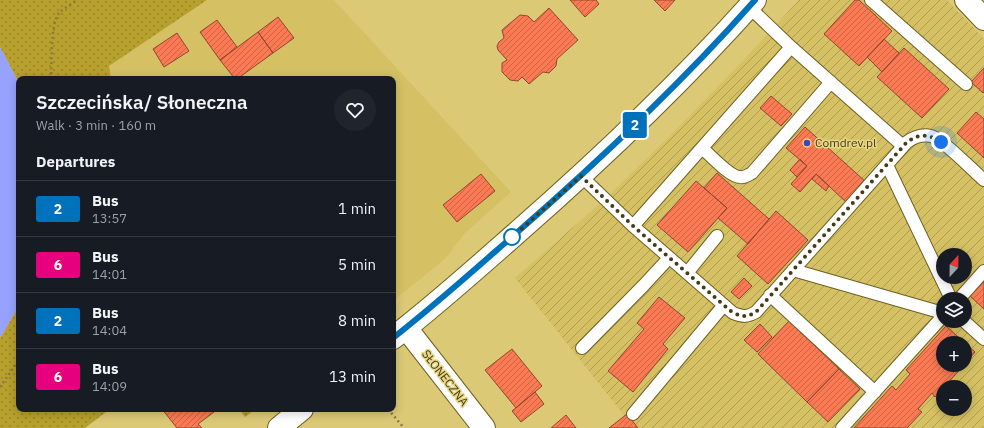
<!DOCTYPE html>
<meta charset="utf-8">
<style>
:root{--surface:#171b24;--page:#20242c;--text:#f1f3f6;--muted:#9ea1a6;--line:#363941}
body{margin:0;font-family:"IBM Plex Sans",sans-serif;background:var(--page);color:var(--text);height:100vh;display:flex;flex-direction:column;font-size:15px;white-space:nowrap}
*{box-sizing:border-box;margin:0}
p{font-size:13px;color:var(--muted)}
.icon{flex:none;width:22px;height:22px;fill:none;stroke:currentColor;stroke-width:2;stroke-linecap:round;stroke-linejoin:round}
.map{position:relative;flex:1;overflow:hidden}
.side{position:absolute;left:16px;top:76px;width:380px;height:336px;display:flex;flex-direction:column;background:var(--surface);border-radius:8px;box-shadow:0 2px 10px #0003}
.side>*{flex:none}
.badge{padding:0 8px;border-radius:3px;font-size:14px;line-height:26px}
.needle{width:26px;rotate:22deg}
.tools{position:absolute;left:936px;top:248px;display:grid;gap:8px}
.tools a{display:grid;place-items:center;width:36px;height:36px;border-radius:50%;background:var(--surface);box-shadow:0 2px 10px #0003;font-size:20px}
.you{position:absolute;width:20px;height:20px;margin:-10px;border:3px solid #fff;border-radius:50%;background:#1a73e8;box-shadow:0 0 0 6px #1a73e833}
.map>.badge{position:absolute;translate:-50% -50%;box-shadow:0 0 0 2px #fff}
h2{padding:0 20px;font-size:15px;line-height:36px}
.round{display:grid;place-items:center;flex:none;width:42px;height:42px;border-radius:21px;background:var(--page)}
.head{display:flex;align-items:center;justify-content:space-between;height:68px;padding:0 20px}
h1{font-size:19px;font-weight:600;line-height:30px}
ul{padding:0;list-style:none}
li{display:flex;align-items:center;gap:12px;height:56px;padding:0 20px;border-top:1px solid var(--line)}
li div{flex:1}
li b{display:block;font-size:15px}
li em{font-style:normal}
li .badge{min-width:44px;font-weight:700;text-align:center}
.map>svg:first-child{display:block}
.built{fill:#d5c164}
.industrial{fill:url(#industrial-furrows);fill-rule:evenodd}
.park{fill:url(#park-dots)}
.water{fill:#97a2ff}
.building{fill:url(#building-hatch);stroke:#914731}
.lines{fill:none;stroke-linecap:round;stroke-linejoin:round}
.lane-casing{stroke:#6e6120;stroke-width:14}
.street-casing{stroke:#6e6120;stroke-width:24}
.secondary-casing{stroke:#6e6120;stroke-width:24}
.path{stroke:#887c42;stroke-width:2.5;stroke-dasharray:2 3;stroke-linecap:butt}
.lane{stroke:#fff;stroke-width:12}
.street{stroke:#fff;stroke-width:22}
.secondary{stroke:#fff;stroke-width:22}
.line-casing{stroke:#fff;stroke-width:9}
.line{stroke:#0072bc;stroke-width:6}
.walk{stroke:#433c18;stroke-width:4;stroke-dasharray:0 7.2}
.poi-dot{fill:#4543b9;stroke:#e8d682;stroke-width:1.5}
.stop-dot{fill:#fff;stroke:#0072bc;stroke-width:2}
.labels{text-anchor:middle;stroke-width:3;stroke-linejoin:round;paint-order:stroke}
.poi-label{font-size:12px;fill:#433c18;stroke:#e8d682;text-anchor:start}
.street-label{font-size:12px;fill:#433c18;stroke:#e8d682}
</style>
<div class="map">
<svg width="984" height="428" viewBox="0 0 984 428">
<defs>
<pattern id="industrial-furrows" width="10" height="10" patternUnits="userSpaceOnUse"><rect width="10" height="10" fill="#d5c164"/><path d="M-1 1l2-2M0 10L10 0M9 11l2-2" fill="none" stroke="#ae9e51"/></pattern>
<pattern id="park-dots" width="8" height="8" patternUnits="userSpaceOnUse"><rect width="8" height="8" fill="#b7a02d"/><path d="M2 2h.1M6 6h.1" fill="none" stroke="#968425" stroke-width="1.8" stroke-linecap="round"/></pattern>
<pattern id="building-hatch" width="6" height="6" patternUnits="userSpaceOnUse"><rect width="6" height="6" fill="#fb7a53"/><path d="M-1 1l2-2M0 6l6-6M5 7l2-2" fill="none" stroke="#cd6544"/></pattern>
</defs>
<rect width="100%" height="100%" fill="#dbc975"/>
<path class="built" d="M207 0H334L511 192 465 233 445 259 393 301V79H111L108 66Z"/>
<path class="industrial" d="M799 0H947L984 39V428H634L515 278 604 200 671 135 737 67ZM943 255H965V277H943ZM943 299H965V321H943ZM943 343H965V365H943ZM943 387H965V409H943Z"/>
<path class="park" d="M0 0H207L109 66 111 79H19V83L0 47Z
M19 306V409H110L85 428H0V338Z
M239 409H256L245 417Z"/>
<path class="water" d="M0 47 19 83V306L0 338Z"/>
<path class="building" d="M570 0H596L599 4 585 17Z
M654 0H675L665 11Z
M855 0H859L892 31 859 66 824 34Z
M549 8 578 40 557 59 556 66 549 73 543 72 529 84 522 77 518 81 510 80 502 72V63L507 60 498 50 497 46 499 42 504 38 502 30 520 15 528 16 534 22Z
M278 17 294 38 273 53 258 32Z
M217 20 237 47 220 60 200 32Z
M258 32 273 53 237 79H235L220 60Z
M177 33 189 51 164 67 153 49Z
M884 39 899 53 882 72 867 57Z
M904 48 949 89 922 118 877 77Z
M984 68V92L983 93 971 82Z
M771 96 792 114 781 126 760 108Z
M976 112 984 119V158L957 133Z
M805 127 866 182 847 203 816 174 800 192 791 184 807 166 786 148Z
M800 159 807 166 797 177 790 170Z
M717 173 769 219 748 244 718 218 727 208 704 188Z
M481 174 495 191 457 222 443 205Z
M816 174 829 186 826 191 812 179Z
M696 181 727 208 688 252 657 225Z
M776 211 808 240 768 284 737 256Z
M744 278 752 286 739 299 731 292Z
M984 281V309L970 296Z
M659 297 685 318 663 344 668 349 633 392 608 371 644 329 637 323Z
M789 321 839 369 807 402 758 354Z
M760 324 772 337 757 352 744 340Z
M946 326 975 352 965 364V343H943V365H964L935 397 932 393 918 409 922 412 907 428H854L892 386 896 390 910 374 906 370Z
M512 349 542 386 516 408 485 370Z
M839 369 860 389 828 422 807 402Z
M535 392 544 404 521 422 512 411Z
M162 409H218L198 424 202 428H177Z
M627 414 638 428H609Z
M566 415 576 428H551Z"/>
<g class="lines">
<g class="lane-casing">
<path id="lane" d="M871 0 966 84
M749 7 791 47 903 146
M702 148C710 155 730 177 740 177 745 178 748 175 752 173L831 82
M887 165 951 299
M581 176 633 226 733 313C743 317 747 317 756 312L907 142C914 137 922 134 931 136 943 139 973 171 984 180
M633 226 791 47
M793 270 943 313
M687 273 717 236
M770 295 875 392
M959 299 984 271
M964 321 984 339
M582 348 644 285 669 258
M633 414 724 305
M842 428 943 316"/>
</g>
<g class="street-casing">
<path id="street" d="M966 0 984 19
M406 328 484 428"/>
</g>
<g class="secondary-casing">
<path id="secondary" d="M393 338C437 304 478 267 520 230 602 158 682 82 755 0
M279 428 302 409"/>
</g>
<path class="path" d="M51 79C52 64 50 24 59 13 64 8 72 4 77 0
M0 387 19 360
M388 409 404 428"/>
<use href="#lane" class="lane"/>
<use href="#street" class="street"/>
<use href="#secondary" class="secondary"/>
</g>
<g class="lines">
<g class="line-casing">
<path id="line" d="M393 338C434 306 473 271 513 236 598 162 680 85 755 0"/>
</g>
<use href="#line" class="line"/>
<path class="walk" d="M512 237 509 240 581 176 633 226 733 313C743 317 748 317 756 312L907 142C920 133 928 134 941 142"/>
</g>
<circle class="poi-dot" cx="807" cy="143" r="4"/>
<circle class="stop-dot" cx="512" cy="237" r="8"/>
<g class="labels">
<g class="poi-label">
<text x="815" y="147">Comdrev.pl</text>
</g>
<g class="street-label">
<text transform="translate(445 378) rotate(52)" y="4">SŁONECZNA</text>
</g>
</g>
</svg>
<div class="tools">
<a><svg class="needle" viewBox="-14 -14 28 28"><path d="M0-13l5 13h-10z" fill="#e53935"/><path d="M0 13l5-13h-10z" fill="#9ea1a6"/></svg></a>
<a><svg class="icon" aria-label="layers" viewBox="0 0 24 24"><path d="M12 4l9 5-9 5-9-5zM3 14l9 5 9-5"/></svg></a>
<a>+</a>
<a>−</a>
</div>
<div class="you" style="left:941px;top:142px"></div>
<b class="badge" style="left:635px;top:125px;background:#0072bc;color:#fff">2</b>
<section class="side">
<div class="head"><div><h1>Szczecińska/ Słoneczna</h1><p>Walk · 3 min · 160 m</p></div><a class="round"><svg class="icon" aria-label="heart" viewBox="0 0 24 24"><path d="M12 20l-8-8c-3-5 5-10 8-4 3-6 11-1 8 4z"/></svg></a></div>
<h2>Departures</h2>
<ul>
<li><span class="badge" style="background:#0072bc;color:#fff">2</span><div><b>Bus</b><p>13:57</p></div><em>1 min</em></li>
<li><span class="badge" style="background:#e6007e;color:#fff">6</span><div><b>Bus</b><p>14:01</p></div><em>5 min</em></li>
<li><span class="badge" style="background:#0072bc;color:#fff">2</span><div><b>Bus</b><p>14:04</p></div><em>8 min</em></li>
<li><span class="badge" style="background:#e6007e;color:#fff">6</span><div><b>Bus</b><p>14:09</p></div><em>13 min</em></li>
</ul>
</section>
</div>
